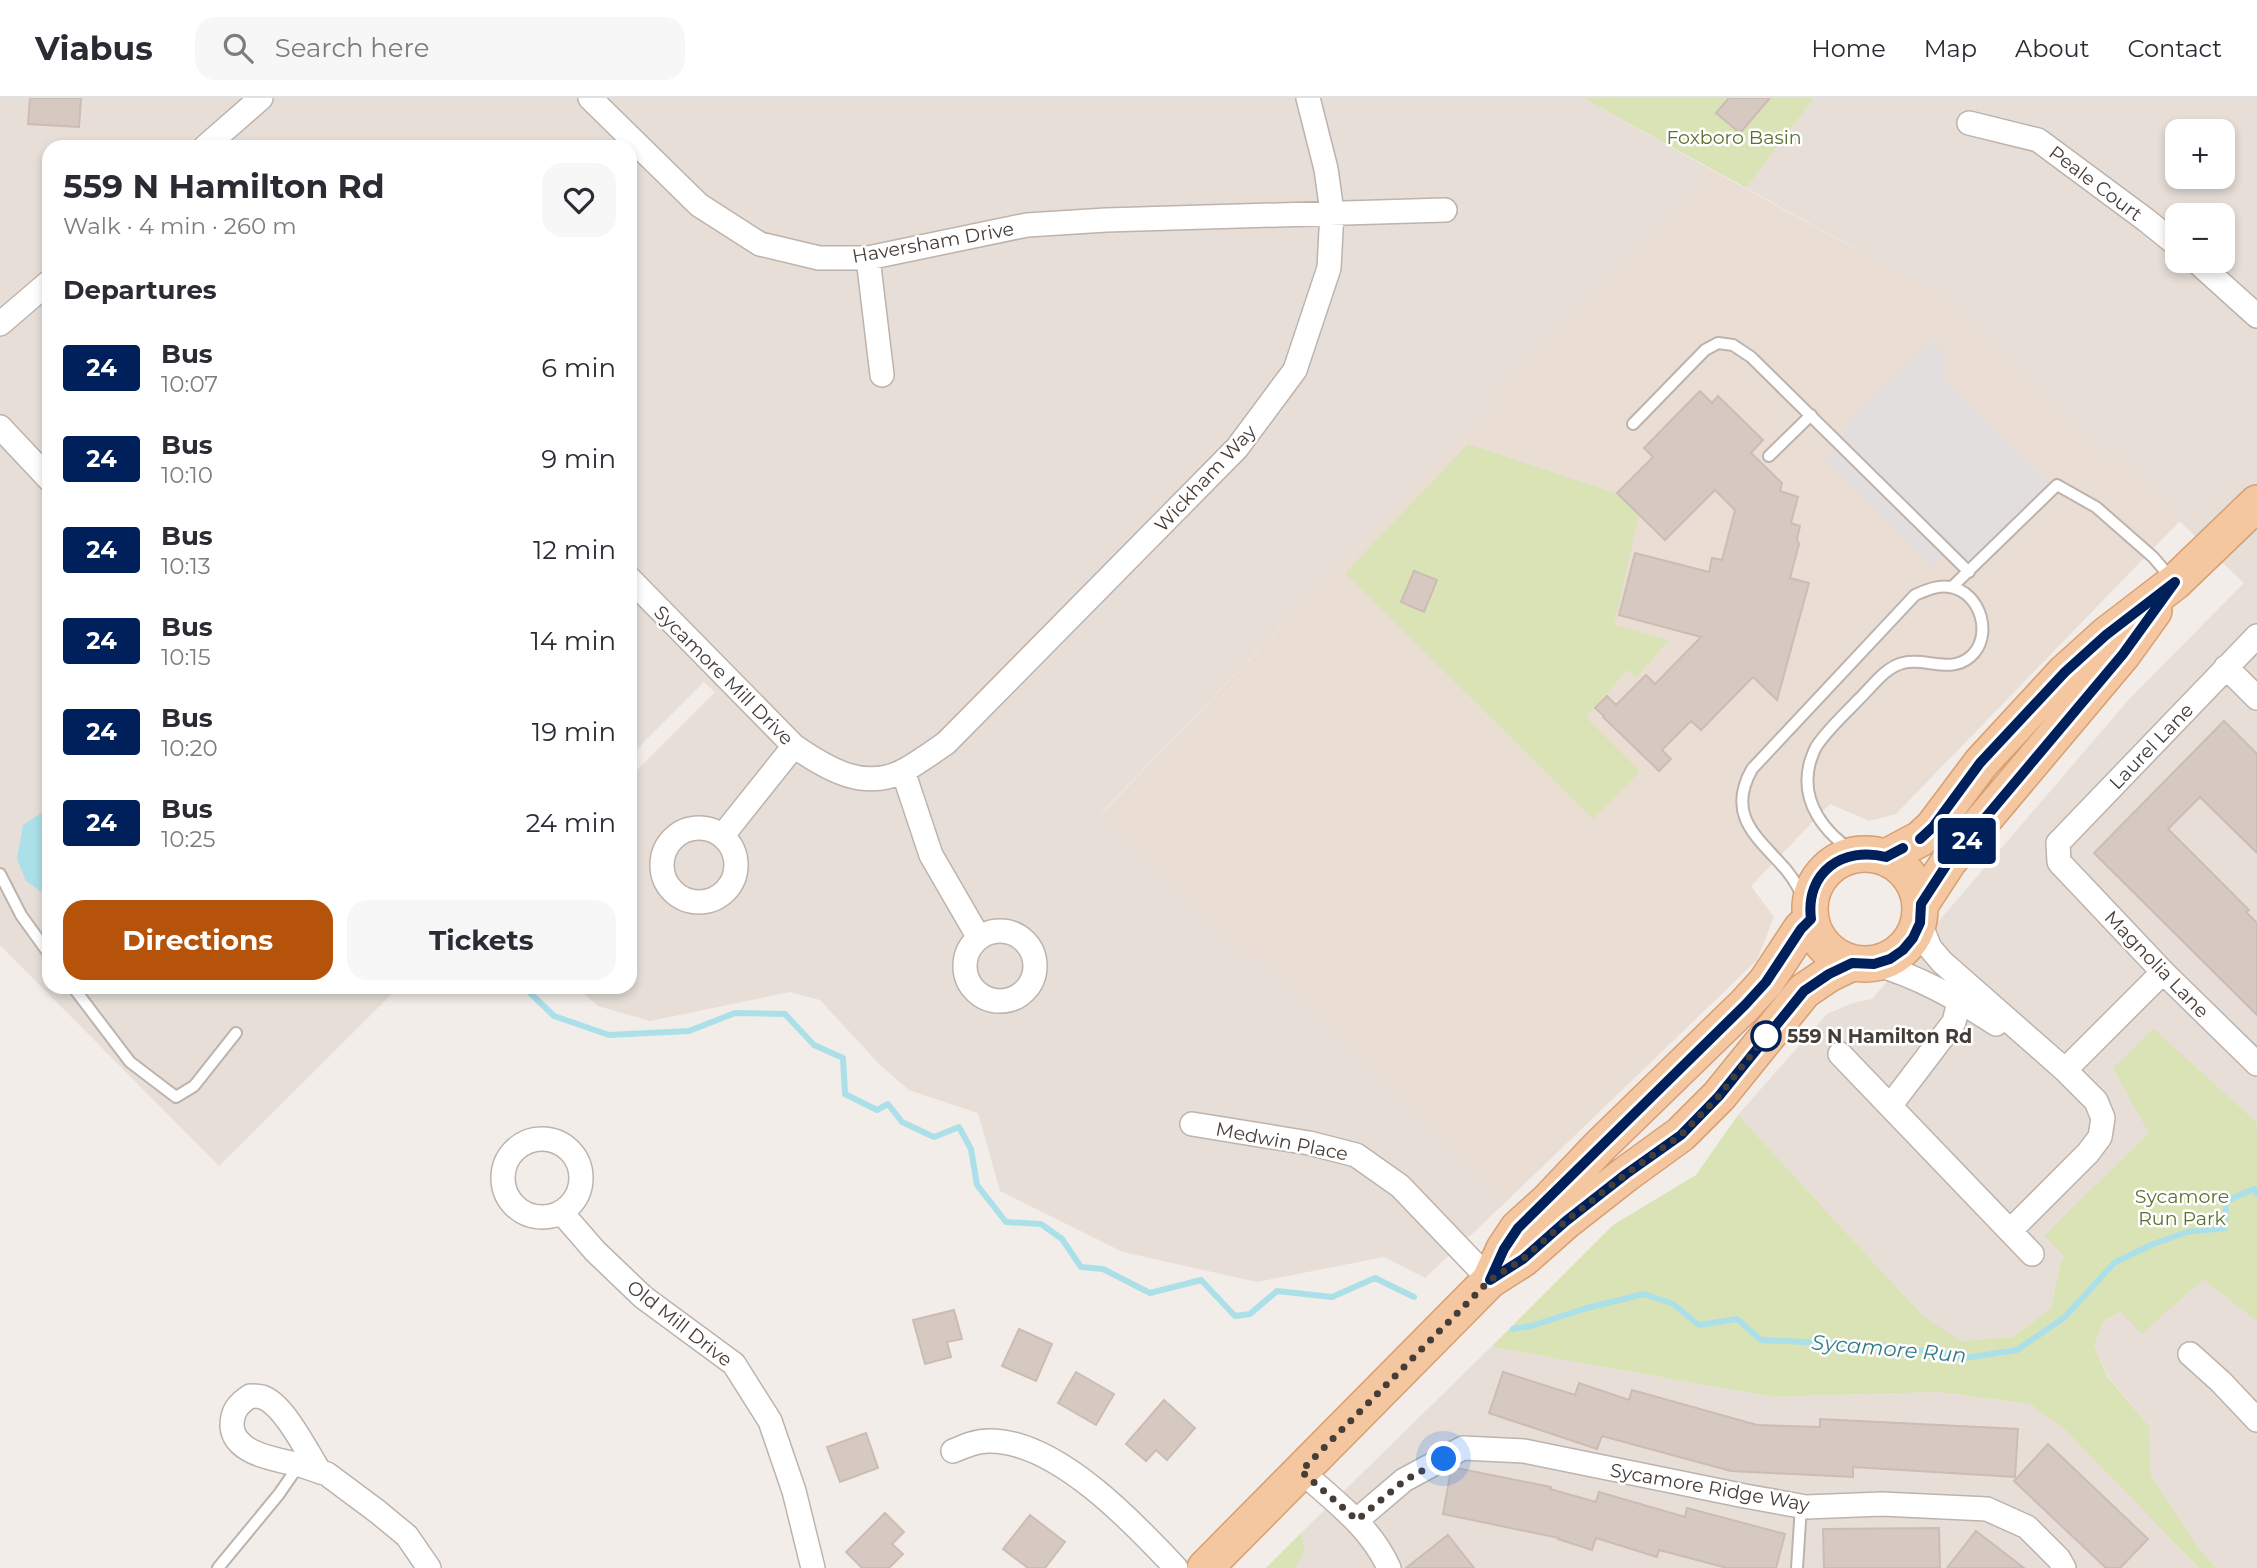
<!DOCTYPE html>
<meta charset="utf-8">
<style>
:root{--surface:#fff;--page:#f7f7f7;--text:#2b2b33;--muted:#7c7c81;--line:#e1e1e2;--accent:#b45309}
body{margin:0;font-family:Montserrat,sans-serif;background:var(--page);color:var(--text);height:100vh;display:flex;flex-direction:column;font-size:26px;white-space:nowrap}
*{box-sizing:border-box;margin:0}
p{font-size:23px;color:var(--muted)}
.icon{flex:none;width:38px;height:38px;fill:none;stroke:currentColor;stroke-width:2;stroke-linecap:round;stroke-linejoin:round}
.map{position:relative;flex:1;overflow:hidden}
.panel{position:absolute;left:42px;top:42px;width:595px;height:854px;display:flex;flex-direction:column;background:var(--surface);border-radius:21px;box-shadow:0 4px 10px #0003}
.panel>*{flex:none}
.badge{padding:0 14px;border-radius:5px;font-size:24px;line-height:46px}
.buttons{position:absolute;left:2165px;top:21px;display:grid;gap:14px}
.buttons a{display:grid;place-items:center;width:70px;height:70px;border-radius:14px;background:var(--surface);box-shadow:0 4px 10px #0003;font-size:35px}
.you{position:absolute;width:35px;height:35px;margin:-18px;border:5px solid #fff;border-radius:50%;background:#1a73e8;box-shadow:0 0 0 10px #1a73e833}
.map>.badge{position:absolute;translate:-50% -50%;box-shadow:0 0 0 4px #fff}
h2{padding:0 21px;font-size:26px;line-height:63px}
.round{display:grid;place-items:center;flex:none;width:74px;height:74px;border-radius:21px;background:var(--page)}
.headline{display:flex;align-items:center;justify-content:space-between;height:119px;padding:0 21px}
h1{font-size:33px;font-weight:700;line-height:52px}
.button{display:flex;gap:14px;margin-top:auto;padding:14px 21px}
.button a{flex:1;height:80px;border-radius:21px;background:var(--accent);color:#fff;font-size:28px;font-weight:700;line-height:80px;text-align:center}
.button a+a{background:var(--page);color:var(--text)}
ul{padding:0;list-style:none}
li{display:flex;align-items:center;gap:21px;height:91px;padding:0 21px}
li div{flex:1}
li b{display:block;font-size:26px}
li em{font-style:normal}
li .badge{min-width:77px;font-weight:700;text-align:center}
header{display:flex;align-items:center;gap:42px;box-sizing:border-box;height:98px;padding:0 35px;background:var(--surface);border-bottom:2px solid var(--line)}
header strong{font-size:33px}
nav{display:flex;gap:38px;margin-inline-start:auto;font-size:24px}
.search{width:490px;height:63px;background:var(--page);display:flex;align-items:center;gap:18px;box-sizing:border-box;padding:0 24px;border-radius:21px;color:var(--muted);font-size:26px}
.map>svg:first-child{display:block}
.residential{fill:#e6ded7;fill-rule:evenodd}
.education{fill:#eaded4}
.green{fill:#dae3b5}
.parking{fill:#e1dedd}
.water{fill:#abe0e9}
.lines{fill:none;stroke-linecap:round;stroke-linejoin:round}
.stream{stroke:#abe0e9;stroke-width:6}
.building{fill:#d6c9c2;stroke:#cdbcb3;stroke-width:2}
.service-casing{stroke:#bdb3ac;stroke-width:14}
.minor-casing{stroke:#bdb3ac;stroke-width:26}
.primary-casing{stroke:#d89f71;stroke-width:38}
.service{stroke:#fff;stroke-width:10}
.minor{stroke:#fff;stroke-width:23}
.primary{stroke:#f4c7a0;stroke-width:35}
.line-casing{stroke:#fff;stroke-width:16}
.line{stroke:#00205b;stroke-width:10}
.walk{stroke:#453d38;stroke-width:7;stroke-dasharray:0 12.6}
.stop-dot{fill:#fff;stroke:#00205b;stroke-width:3.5}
.labels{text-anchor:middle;stroke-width:5;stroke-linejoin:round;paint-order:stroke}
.park-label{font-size:19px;fill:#5a7230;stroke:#fff}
.street-label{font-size:19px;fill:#453d38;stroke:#fff}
.stop-label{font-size:19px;font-weight:bold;fill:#453d38;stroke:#fff;text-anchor:start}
.water-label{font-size:21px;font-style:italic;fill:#337b89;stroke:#fff}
</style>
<header>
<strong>Viabus</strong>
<div class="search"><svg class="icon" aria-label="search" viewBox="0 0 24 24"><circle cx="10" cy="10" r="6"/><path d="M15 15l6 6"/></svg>Search here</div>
<nav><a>Home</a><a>Map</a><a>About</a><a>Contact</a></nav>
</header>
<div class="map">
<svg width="2257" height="1470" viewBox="0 0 2257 1470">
<rect width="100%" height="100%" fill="#f3ede9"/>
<path class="residential" d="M0 0H1583L1710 71 1359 448 1102 714 1508 1102 1425 1180 1384 1159 1257 1184 1123 1154 1000 1093 978 1015 909 992 880 967 820 902 790 894 650 923 598 908 576 889H630V679L715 594 704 584 630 658V49H49V889H399L219 1068 0 847Z
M1814 0H2257V1064L2060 1166 2051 1210 2012 1239 1961 1243 1923 1218 1738 1017 1827 916 1853 905 1872 901 2131 599 2244 485 1948 202 1746 90ZM2177 33H2222V79H2177ZM2177 117H2222V163H2177Z
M2213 1175 2257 1190V1470H2217L2198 1450 2151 1377 2149 1328 2107 1277 2094 1248 2104 1222 2163 1195Z
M1491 1249 1773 1299 1939 1294 2030 1306 2064 1331 2199 1470H1295L1305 1452 1301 1435Z"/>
<path class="education" d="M1710 71 1948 202 2180 423 1896 716 1869 723 1830 706 1751 788 1774 819 1757 862 1508 1102 1102 715 1359 448Z"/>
<path class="green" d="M1583 0H1814L1746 90Z
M1468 346 1642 404 1614 527 1669 542 1637 579 1627 572 1586 619 1640 673 1593 721 1345 475Z
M2154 931 2257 1025V1223L2203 1181 2142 1236 2121 1214 2104 1222 2094 1248 2107 1278 2149 1328 2151 1377 2198 1450 2217 1470H2199L2064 1331 2030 1306 1939 1294 1773 1299 1491 1249 1613 1127 1696 1077 1738 1017 1923 1218 1961 1243 2012 1239 2051 1210 2060 1166 2065 1159 2044 1138 2149 1035 2113 970Z
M1301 1435 1305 1452 1295 1470H1266Z"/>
<path class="parking" d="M1931 242 1946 257 1944 282 2048 384 1963 469 1946 454 1932 468 1826 360 1838 348 1851 321Z"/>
<path class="water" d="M49 710V799L26 783 17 761 23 727Z"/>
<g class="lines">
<path class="stream" d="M524 889 554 918 609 937 689 933 735 915 785 916 814 947 843 960 845 996 877 1012 888 1006 902 1024 934 1039 959 1029 971 1051 977 1087 1006 1124 1041 1126 1062 1141 1081 1169 1103 1171 1150 1195 1201 1182 1235 1218 1250 1216 1277 1193 1332 1199 1375 1180 1414 1199
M1513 1231 1531 1228 1587 1210 1644 1196 1673 1206 1699 1227 1737 1221 1761 1242 1891 1248 1965 1260 2017 1252 2065 1219 2114 1165 2151 1147 2187 1134 2225 1130 2226 1103 2254 1091 2257 1096"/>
</g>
<path class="building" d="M30 0H81L79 29 28 26Z
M1729 0H1770L1740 35 1716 15Z
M1700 293 1712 305 1718 298 1763 342 1751 355 1782 385 1780 393 1798 399 1791 425 1800 428 1797 441 1799 446 1790 480 1809 485 1777 602 1753 579 1701 632 1691 623 1662 652 1671 661 1659 673 1603 619 1604 618 1595 610 1607 598 1616 607 1646 577 1655 586 1701 539 1619 517 1635 455 1709 474 1712 460 1722 462 1735 412 1715 392 1665 442 1617 395 1653 359 1644 350Z
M1414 473 1437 482 1424 514 1401 504Z
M2224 623 2257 656V755L2200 699 2168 731 2249 812 2246 814 2257 825V917L2094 755Z
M954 1212 962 1241 947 1244 951 1259 925 1266 913 1222Z
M1019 1231 1052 1246 1036 1283 1002 1268Z
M1076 1274 1114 1296 1096 1327 1058 1305Z
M1503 1274 1575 1297 1579 1285 1629 1302 1632 1292 1757 1327 1820 1329V1321L2018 1331 2015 1379 1853 1369V1379L1731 1373 1602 1338 1597 1351 1489 1315Z
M1164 1302 1195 1330 1167 1362 1156 1352 1146 1363 1126 1346Z
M866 1335 878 1370 840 1384 827 1349Z
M2048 1346 2148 1441 2120 1470H2106L2014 1383Z
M1456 1370 1551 1389 1550 1391 1596 1404 1599 1394 1685 1419 1687 1410 1785 1436 1776 1470H1727L1659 1452 1657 1459 1596 1440 1592 1452 1558 1441 1559 1440 1443 1416 1451 1372Z
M885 1415 904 1434 892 1446 903 1456 889 1470H862L846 1454Z
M1030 1417 1065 1444 1045 1470H1028L1003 1451Z
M1939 1430 1940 1470H1824L1823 1431Z
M1976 1433 2024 1470H1947Z
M1448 1437 1474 1470H1406Z"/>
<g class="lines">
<g class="service-casing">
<path id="service" d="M1633 326 1705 252 1718 245 1733 247 1751 259 1969 474
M1769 358 1811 317
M1952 489 2057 387 2096 409 2153 459 2171 480
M0 776 21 817 49 856
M1809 811C1803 798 1797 785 1787 773 1759 740 1725 719 1752 671L1915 497C1927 492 1937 487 1950 489 1981 494 1994 539 1970 559 1950 576 1925 559 1903 565 1885 569 1871 590 1858 602 1844 617 1827 632 1816 649 1813 654 1812 659 1810 664 1799 704 1825 736 1857 756
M73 889 130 964 176 999 194 988 236 935
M218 1470 279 1396 299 1367
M1797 1470 1801 1408"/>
</g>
<g class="minor-casing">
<path id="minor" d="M590 0 699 107 760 146 819 160H868L1027 127 1106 122 1445 112
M1969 25 2038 42 2146 122 2177 147
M205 49 261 0
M868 160 882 277
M2196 163 2257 218
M0 226 49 184
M0 329 49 381
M630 481 794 648C827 671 865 694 905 672 919 664 933 654 946 645L1237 350 1295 272 1329 170 1332 114 1326 71 1308 0
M2257 538 2058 745 2059 764 2163 874 2257 966
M2226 569 2257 600
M903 673 931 757 979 840
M662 767a37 37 0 1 1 74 0a37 37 0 1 1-74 0Z
M723 737 794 648
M1920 825 1930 850 1942 864 2065 972 2096 1003 2103 1020 2100 1039 2088 1055 2010 1133
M965 868a35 35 0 1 1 70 0a35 35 0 1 1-70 0Z
M1874 866C1918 878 1958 901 1996 926
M1840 956 2032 1156
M2065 972 2163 874
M1890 1008 1954 924 1959 904
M1192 1026 1309 1045 1356 1057 1400 1088 1490 1182
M503 1080a39 39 0 1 1 78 0a39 39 0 1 1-78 0Z
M562 1115 595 1153 643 1199 734 1266 770 1323 794 1393 813 1470
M2190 1256 2221 1284 2257 1322
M953 1353C965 1348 976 1343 989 1343 1056 1342 1134 1425 1176 1470
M1301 1373C1334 1403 1370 1428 1389 1470
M320 1374C307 1354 284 1306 262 1299 258 1298 254 1298 250 1298 238 1306 232 1313 232 1328 234 1357 280 1362 300 1367 309 1370 318 1373 327 1376L378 1414 407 1438 429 1470
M1357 1422 1404 1382 1463 1350 1524 1353 1745 1398 1806 1409 1882 1406 1987 1411 2027 1429 2059 1461 2064 1470"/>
</g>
<g class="primary-casing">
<path id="primary" d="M1810 811a55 55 0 1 1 110 0a55 55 0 1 1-110 0Z
M1886 759 1920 741 1933 729 1981 665 2065 574 2106 537 2175 484 2257 405
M1921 806 1949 763 2123 556 2154 513
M1491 1179 1504 1151 1518 1130 1548 1103 1599 1049 1745 907 1766 884 1801 831 1811 821
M1205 1470 1490 1182 1523 1161 1566 1123 1626 1076 1681 1036 1719 998 1804 893 1829 876 1852 865"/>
</g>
<use href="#service" class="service"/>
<use href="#minor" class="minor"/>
<use href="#primary" class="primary"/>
</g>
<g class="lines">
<g class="line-casing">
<path id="line" d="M1903 750 1886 759C1843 748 1805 774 1811 821L1801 831 1766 884 1745 907 1518 1130 1504 1151 1490 1182 1523 1161 1566 1123 1626 1076 1681 1037 1719 998 1804 893 1829 876 1852 865 1874 866 1890 861 1903 852 1913 840 1920 825 1921 806 1949 763 2123 556 2175 484 2106 537 2065 574 1980 665 1933 729 1920 741"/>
</g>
<use href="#line" class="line"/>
<path class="walk" d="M1444 1361 1405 1382 1357 1422 1301 1373 1490 1182 1523 1161 1566 1123 1626 1076 1681 1037 1719 998 1766 938"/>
</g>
<circle class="stop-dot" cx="1766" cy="938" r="14"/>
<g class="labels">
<g class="park-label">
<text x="1734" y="46">Foxboro Basin</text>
<text x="2182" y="1105">Sycamore<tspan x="2182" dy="22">Run Park</tspan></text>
</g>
<g class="street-label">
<text transform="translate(2096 85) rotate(37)" y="7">Peale Court</text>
<text transform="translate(933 144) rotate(-10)" y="7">Haversham Drive</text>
<text transform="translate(1205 380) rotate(-47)" y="7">Wickham Way</text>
<text transform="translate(724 577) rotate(45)" y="7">Sycamore Mill Drive</text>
<text transform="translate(2151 648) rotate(-46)" y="7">Laurel Lane</text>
<text transform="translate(2157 866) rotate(46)" y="7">Magnolia Lane</text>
<text transform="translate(1282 1043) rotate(11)" y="7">Medwin Place</text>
<text transform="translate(680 1225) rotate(38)" y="7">Old Mill Drive</text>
<text transform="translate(1710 1389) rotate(10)" y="7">Sycamore Ridge Way</text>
</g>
<g class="stop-label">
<text x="1787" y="945">559 N Hamilton Rd</text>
</g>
<g class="water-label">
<text transform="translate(1889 1251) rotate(5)" y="7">Sycamore Run</text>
</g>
</g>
</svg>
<div class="buttons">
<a>+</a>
<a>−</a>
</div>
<div class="you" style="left:1444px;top:1361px"></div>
<b class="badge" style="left:1967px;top:743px;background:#00205b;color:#fff">24</b>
<section class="panel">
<div class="headline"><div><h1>559 N Hamilton Rd</h1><p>Walk · 4 min · 260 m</p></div><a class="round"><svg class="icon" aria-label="heart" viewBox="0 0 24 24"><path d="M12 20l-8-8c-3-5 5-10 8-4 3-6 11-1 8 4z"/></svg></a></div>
<h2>Departures</h2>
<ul>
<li><span class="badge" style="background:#00205b;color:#fff">24</span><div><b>Bus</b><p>10:07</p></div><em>6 min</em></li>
<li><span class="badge" style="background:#00205b;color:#fff">24</span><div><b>Bus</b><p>10:10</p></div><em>9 min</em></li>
<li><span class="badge" style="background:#00205b;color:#fff">24</span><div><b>Bus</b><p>10:13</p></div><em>12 min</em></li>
<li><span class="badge" style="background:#00205b;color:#fff">24</span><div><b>Bus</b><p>10:15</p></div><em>14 min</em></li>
<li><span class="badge" style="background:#00205b;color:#fff">24</span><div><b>Bus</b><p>10:20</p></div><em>19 min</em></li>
<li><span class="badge" style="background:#00205b;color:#fff">24</span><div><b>Bus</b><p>10:25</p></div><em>24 min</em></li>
</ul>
<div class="button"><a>Directions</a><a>Tickets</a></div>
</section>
</div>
